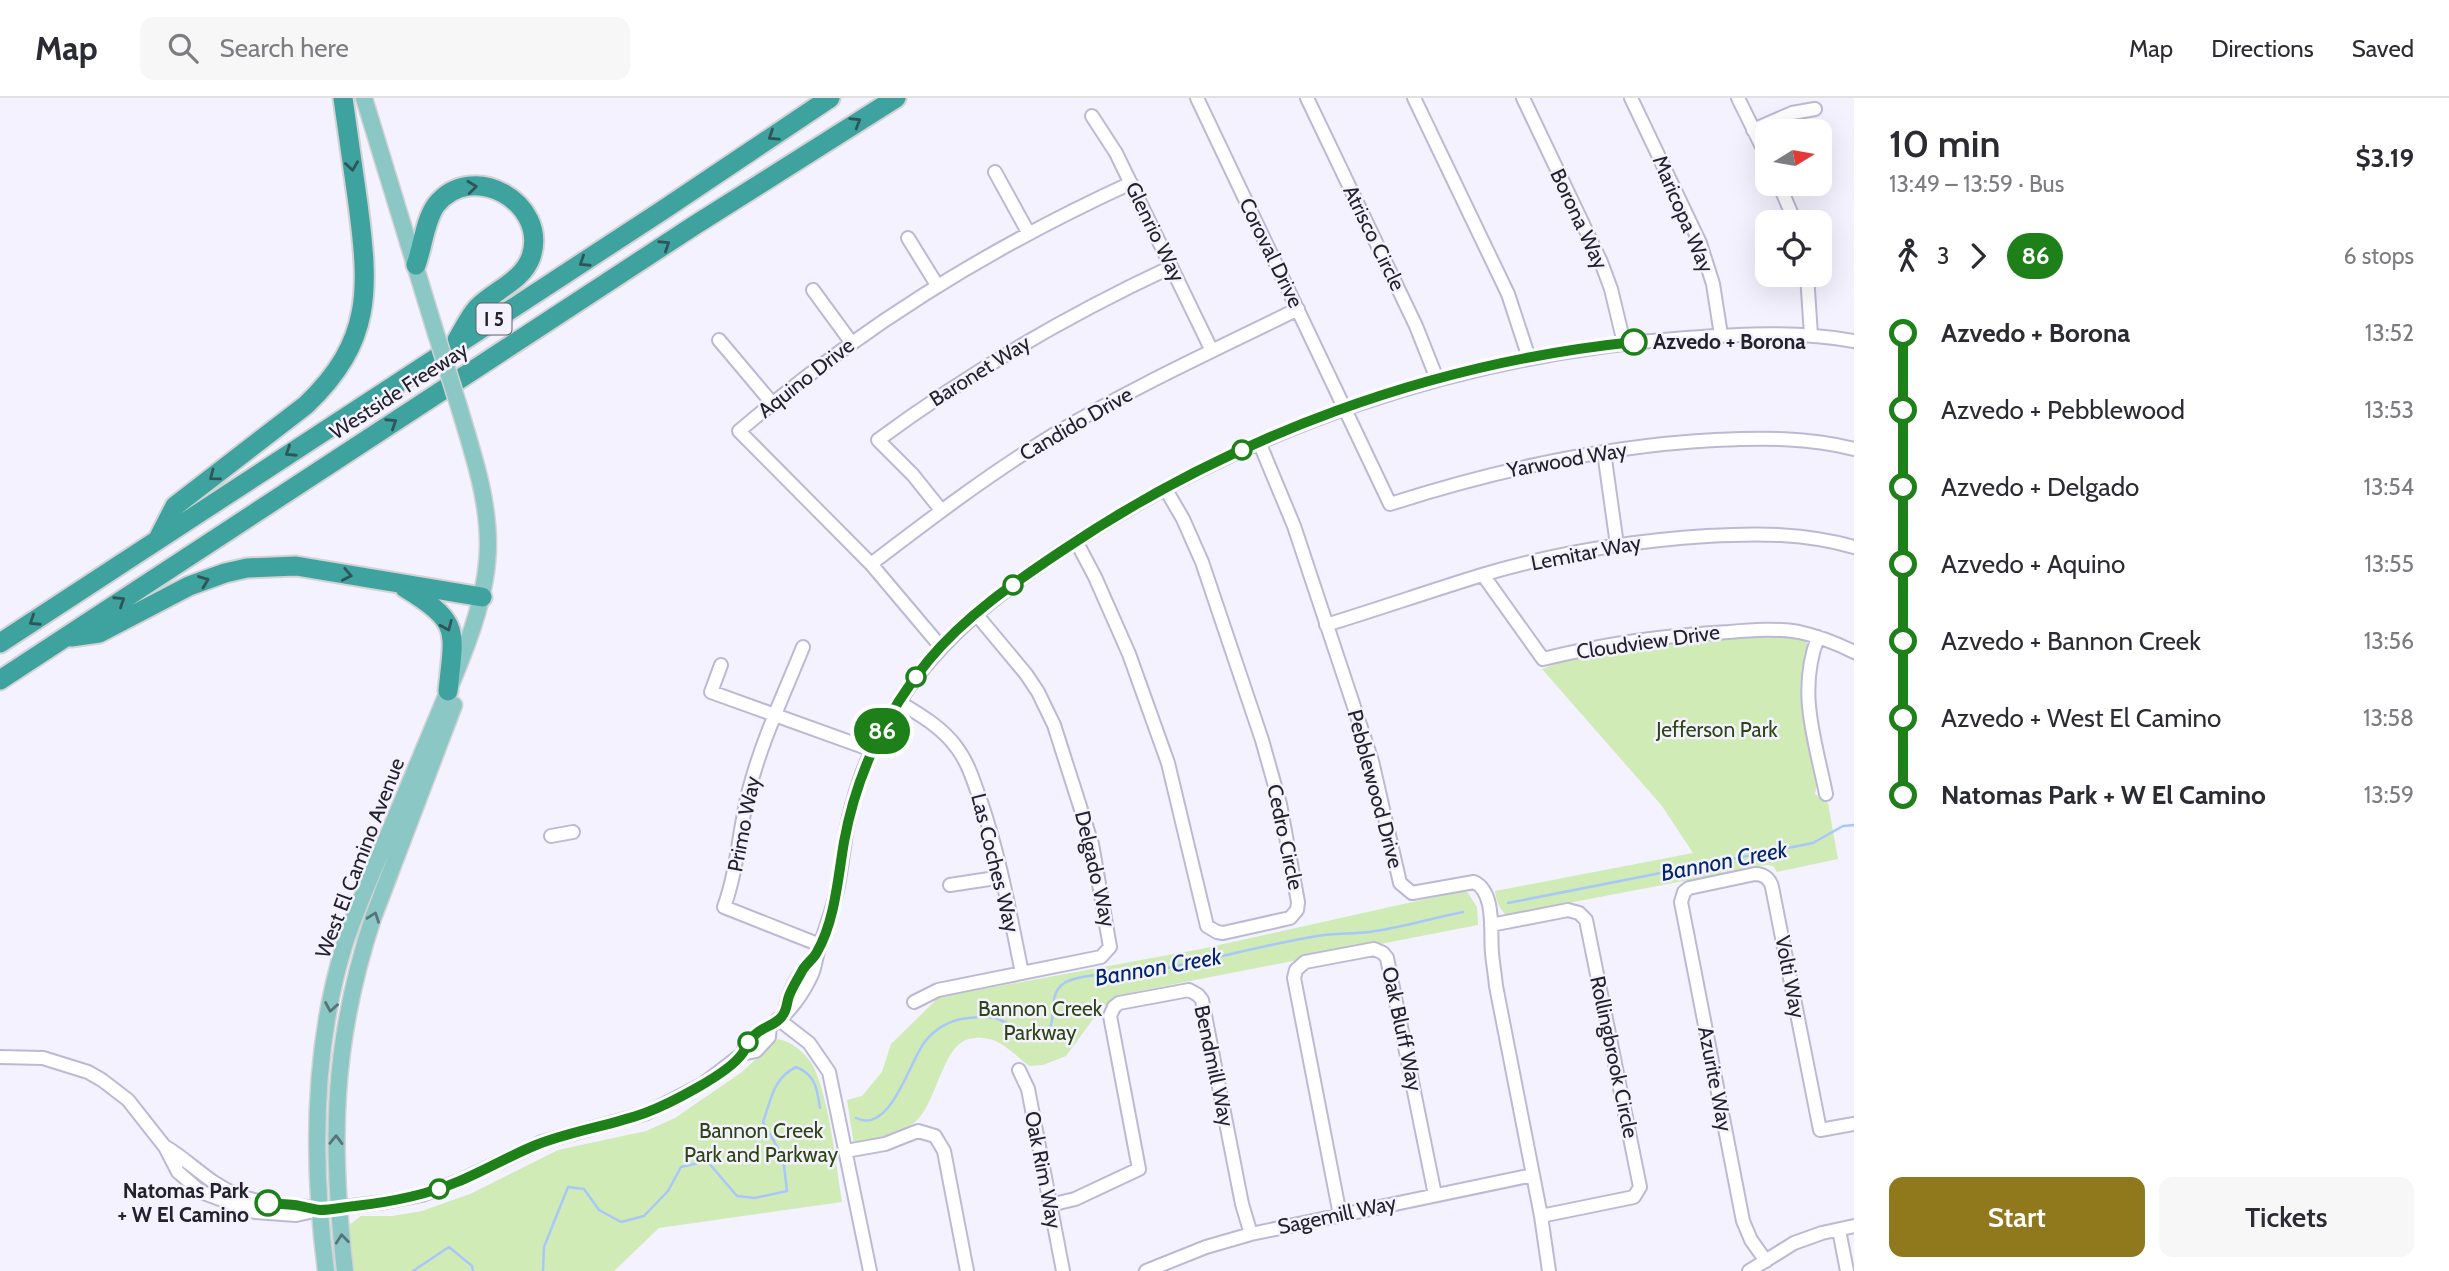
<!DOCTYPE html>
<meta charset="utf-8">
<style>
:root{--surface:#fff;--page:#f7f7f7;--text:#2b2b33;--muted:#7c7c81;--line:#e1e1e2;--accent:#90781d}
body{margin:0;font-family:Cabin,sans-serif;background:var(--page);color:var(--text);height:100vh;display:flex;flex-direction:column;font-size:26px;white-space:nowrap}
*{box-sizing:border-box;margin:0}
p{font-size:23px;color:var(--muted)}
.icon{flex:none;width:38px;height:38px;fill:none;stroke:currentColor;stroke-width:2;stroke-linecap:round;stroke-linejoin:round}
.map{position:relative;flex:1;overflow:hidden}
.sheet{display:flex;flex-direction:column;background:var(--surface);width:595px}
.sheet>*{flex:none}
.badge{padding:0 14px;border-radius:23px;font-size:24px;line-height:46px}
.needle{width:46px;rotate:79deg}
.tools{position:absolute;left:1755px;top:21px;display:grid;gap:14px}
.tools a{display:grid;place-items:center;width:77px;height:77px;border-radius:14px;background:var(--surface);box-shadow:0 7px 28px #0002;font-size:35px}
.map>.badge{position:absolute;translate:-50% -50%;box-shadow:0 0 0 4px #fff}
.legs{display:flex;align-items:center;gap:10px;height:77px;padding:0 35px;font-size:23px}
.legs p{margin-inline-start:auto}
.head{display:flex;align-items:center;justify-content:space-between;height:119px;padding:0 35px}
h1{font-size:38px;font-weight:600;line-height:52px}
.action{display:flex;gap:14px;margin-top:auto;padding:14px 35px}
.action a{flex:1;height:80px;border-radius:14px;background:var(--accent);color:#fff;font-size:28px;font-weight:600;line-height:80px;text-align:center}
.action a+a{background:var(--page);color:var(--text)}
ul{padding:0 35px;list-style:none}
li{display:flex;align-items:center;gap:24px;height:77px;font-size:26px}
li i{display:grid;place-items:center;width:10px;height:100%;margin:0 9px;background:currentColor}
li i::after{content:'';width:18px;height:18px;margin:-9px;border:5px solid;border-radius:50%;background:var(--surface)}
li p{margin-inline-start:auto}
li:first-child i{background:linear-gradient(#0000 50%,currentColor 0)}
li:last-child i{background:linear-gradient(currentColor 50%,#0000 0)}
header{display:flex;align-items:center;gap:42px;box-sizing:border-box;height:98px;padding:0 35px;background:var(--surface);border-bottom:2px solid var(--line)}
header strong{font-size:33px}
nav{display:flex;gap:38px;margin-inline-start:auto;font-size:24px}
.search{width:490px;height:63px;background:var(--page);display:flex;align-items:center;gap:18px;box-sizing:border-box;padding:0 24px;border-radius:14px;color:var(--muted);font-size:26px}
main{display:flex;flex:1;min-height:0}
.map>svg:first-child{display:block}
.green{fill:#d0ebb6}
.lines{fill:none;stroke-linecap:round;stroke-linejoin:round}
.stream{stroke:#a9c7fb;stroke-width:2.5}
.minor-casing{stroke:#bcb9d5;stroke-width:16}
.major-casing{stroke:#d3d3d5;stroke-width:19}
.highway-casing{stroke:#d3d3d5;stroke-width:23}
.minor{stroke:#fff;stroke-width:12}
.major{stroke:#8bc8c5;stroke-width:16}
.highway{stroke:#3ea39e;stroke-width:19}
.major-bridge-casing{stroke:#d3d3d5;stroke-width:19;stroke-linecap:butt}
.major-bridge{stroke:#8bc8c5;stroke-width:16}
.oneway{stroke:#2e565a}
.oneway2{stroke:#577578}
.line-1-casing{stroke:#fff;stroke-width:16}
.line-1{stroke:#1e8019;stroke-width:10}
.stop-1-dot{fill:#fff;stroke:#1e8019;stroke-width:3.5}
.labels{text-anchor:middle;stroke-width:5;stroke-linejoin:round;paint-order:stroke}
.shield{fill:#f3f2fe;stroke:#61606b;stroke-width:2}
.shield-label{font-size:19px;font-weight:bold;fill:#23222c}
.street-label{font-size:21px;fill:#23222c;stroke:#f3f2fe}
.stop-label{font-size:21px;font-weight:bold;fill:#23222c;stroke:#f3f2fe;text-anchor:start}
.park-label{font-size:21px;fill:#2e4412;stroke:#f3f2fe}
.water-label{font-size:23px;font-style:italic;fill:#01256e;stroke:#f3f2fe}
</style>
<header>
<strong>Map</strong>
<div class="search"><svg class="icon" aria-label="search" viewBox="0 0 24 24"><circle cx="10" cy="10" r="6"/><path d="M15 15l6 6"/></svg>Search here</div>
<nav><a>Map</a><a>Directions</a><a>Saved</a></nav>
</header>
<main>
<div class="map">
<svg width="1854" height="1173" viewBox="0 0 1854 1173">
<rect width="100%" height="100%" fill="#f3f2fe"/>
<path class="green" d="M1770 536 1804 541 1807 545 1803 600 1818 681 1815 696 1828 705 1838 761 1777 774 1773 768 1767 767 1506 817C1499 810 1496 802 1495 793L1693 755 1662 708 1542 571 1563 563 1606 552 1679 542Z
M1466 792 1477 809 1478 827 1134 894 1102 909 1066 958 1043 967 1029 968C1009 952 996 935 969 941 942 947 937 1006 915 1024 898 1037 874 1041 854 1047L847 1002 862 998 882 974 891 946 939 899 1201 851Z
M778 941C791 943 804 954 812 966 829 997 836 1068 842 1104L659 1130 614 1173H354L349 1127 361 1118H392L422 1113 470 1096 558 1052 646 1033 675 1020 742 974Z"/>
<g class="lines">
<path class="stream" d="M1508 805 1813 745 1843 728 1854 727
M856 1020C890 1037 909 965 924 945 934 931 951 921 969 920 977 919 986 918 995 920 1009 924 1030 941 1045 934 1060 927 1044 896 1066 884 1086 874 1132 876 1155 872 1209 863 1262 847 1317 838 1334 835 1352 836 1369 834 1401 830 1432 820 1463 814
M413 1173 449 1149 472 1168 473 1173
M543 1173 544 1149 568 1089 584 1091 599 1112 621 1124 644 1118 668 1093 681 1069 707 1063 737 1098 755 1100 787 1093 783 1059 763 1024C771 1002 773 980 796 969 816 977 817 991 820 1010"/>
<g class="minor-casing">
<path id="minor" d="M1197 0 1390 406C1496 372 1604 348 1715 342 1762 340 1808 339 1854 351
M1307 0 1416 228 1437 281
M1414 0 1508 196 1529 260
M1523 0 1601 164 1611 191 1624 245
M1631 0 1700 145 1713 186 1721 237
M1738 0 1768 61
M1092 18 1116 55 1212 253
M1753 32 1792 15 1815 11
M995 74 1028 134
M1779 86 1795 124
M908 140 937 187
M1807 177 1811 237
M813 192 851 244
M719 242 772 305
M1259 344 1294 428 1372 663 1400 785 1412 795 1474 784C1496 794 1490 835 1492 855 1493 866 1495 877 1496 888L1541 1118 1549 1173
M1604 354 1617 447
M941 412 913 377 878 342C970 274 1068 217 1171 169
M1076 443 1095 479 1129 556 1168 665 1207 828 1217 834 1223 835 1290 820 1297 812 1298 804 1280 706 1262 642 1202 464 1183 421 1165 390
M871 466C930 421 989 376 1053 337 1131 290 1215 252 1298 211
M1483 477 1543 561C1604 546 1666 537 1729 534 1752 532 1776 530 1799 534 1818 538 1836 545 1854 554
M1326 527C1378 511 1430 493 1482 477 1555 455 1631 443 1707 438 1758 435 1805 435 1854 449
M1818 539C1797 594 1815 641 1826 696
M803 549C784 596 762 642 749 692 739 731 738 770 724 809L820 847
M941 549 871 466 739 333C862 229 985 152 1131 85
M721 567 711 594 872 652
M899 604C920 617 942 629 957 650 969 666 974 685 981 704 1000 759 1010 817 1022 875
M551 738 573 734
M950 787 1002 779
M1491 827 1568 812 1579 815 1586 822 1640 1089 1634 1099 1541 1118
M914 904 938 892 1101 859 1110 849 1092 746 1054 627 1038 594 1026 576 976 516
M786 909C789 890 803 870 817 856
M778 921 809 945 829 974 870 1173
M742 956C748 940 758 936 772 927 789 916 804 894 812 876 816 867 816 857 820 847 826 829 833 811 837 792 842 768 844 743 849 719 859 677 877 635 902 599 944 537 1001 493 1063 452 1248 328 1464 256 1686 240 1743 236 1798 233 1854 243
M0 959 43 960 88 974 102 982 128 1002 165 1049 178 1074 201 1094 255 1114 296 1117 319 1112 385 1104 422 1097 459 1083 542 1044 647 1015 703 986 742 956 756 953 769 939 770 928
M1019 972 1028 991 1063 1173
M166 1049C191 1064 209 1086 238 1097 262 1107 288 1105 313 1110
M846 1053 885 1046 918 1033 935 1038 944 1053 967 1173
M1050 1107 1075 1101 1139 1071 1110 918 1114 909 1119 905 1189 892 1198 897 1202 902 1242 1106 1251 1136
M1340 1117 1294 880 1296 872 1305 864 1374 851 1383 855 1387 860 1435 1097
M1839 1132 1847 1173
M1766 1163 1751 1142 1743 1123 1681 804 1684 794 1689 790 1755 776C1764 776 1770 781 1772 789L1820 1032 1854 1026
M1146 1173 1206 1149 1251 1136 1533 1077
M1749 1173 1794 1145 1822 1135 1854 1128"/>
</g>
<g class="major-casing">
<path id="major" d="M364 0 433 226
M326 1173C312 1065 312 953 344 848 354 816 368 785 381 754 401 705 422 657 442 608 463 558 488 501 488 446 488 400 473 356 460 312
M345 1173C330 1045 332 944 373 820L454 607"/>
</g>
<g class="highway-casing">
<path id="highway" d="M416 167C423 148 425 122 436 107 472 61 549 105 531 159 522 184 494 192 477 210 469 219 463 232 457 242
M158 441 175 408 306 307C373 243 369 191 358 106 353 71 348 35 343 0
M405 490C462 525 454 532 448 593
M71 539 99 535 189 488 225 475 247 470 296 468 482 499
M0 545 663 112 830 0
M0 582 695 127 896 0"/>
</g>
<use href="#minor" class="minor"/>
<use href="#major" class="major"/>
<use href="#highway" class="highway"/>
<g class="major-bridge-casing">
<path id="major-bridge" d="M433 226 460 312"/>
</g>
<use href="#major-bridge" class="major-bridge"/>
</g>
<defs><path id="oneway-chevron" d="M-2-3.5L2.5 0L-2 3.5" fill="none" stroke-width="1.6" stroke-linecap="round" stroke-linejoin="round" transform="scale(1.75)"/></defs>
<g class="oneway">
<use href="#oneway-chevron" transform="translate(856 24) rotate(-31)"/>
<use href="#oneway-chevron" transform="translate(773 38) rotate(146)"/>
<use href="#oneway-chevron" transform="translate(352 68) rotate(82)"/>
<use href="#oneway-chevron" transform="translate(472 89) rotate(-6)"/>
<use href="#oneway-chevron" transform="translate(665 147) rotate(-33)"/>
<use href="#oneway-chevron" transform="translate(584 164) rotate(147)"/>
<use href="#oneway-chevron" transform="translate(392 325) rotate(-33)"/>
<use href="#oneway-chevron" transform="translate(290 354) rotate(147)"/>
<use href="#oneway-chevron" transform="translate(214 378) rotate(143)"/>
<use href="#oneway-chevron" transform="translate(347 477) rotate(11)"/>
<use href="#oneway-chevron" transform="translate(204 483) rotate(-21)"/>
<use href="#oneway-chevron" transform="translate(120 503) rotate(-33)"/>
<use href="#oneway-chevron" transform="translate(34 523) rotate(147)"/>
<use href="#oneway-chevron" transform="translate(447 528) rotate(67)"/>
</g>
<g class="oneway2">
<use href="#oneway-chevron" transform="translate(374 819) rotate(-70)"/>
<use href="#oneway-chevron" transform="translate(331 909) rotate(100)"/>
<use href="#oneway-chevron" transform="translate(336 1042) rotate(-89)"/>
<use href="#oneway-chevron" transform="translate(342 1141) rotate(-96)"/>
</g>
<g class="lines">
<g class="line-1-casing">
<path id="line-1" d="M268 1105C277 1106 285 1106 294 1107 303 1108 311 1111 320 1112 331 1112 344 1109 355 1108 390 1104 424 1098 457 1084 484 1073 509 1058 536 1047 571 1033 609 1028 645 1015 669 1006 728 976 742 956 748 948 748 942 757 935 765 928 779 926 784 915 787 910 787 903 789 898 792 890 797 882 801 875 805 866 813 862 817 854 835 823 838 779 844 744 856 678 885 615 928 563 965 518 1015 484 1063 452 1232 338 1430 265 1634 244"/>
</g>
<use href="#line-1" class="line-1"/>
</g>
<g class="stop-1-dot">
<circle cx="1634" cy="244" r="12"/>
<circle cx="1242" cy="352" r="9"/>
<circle cx="1013" cy="487" r="9"/>
<circle cx="916" cy="579" r="9"/>
<circle cx="748" cy="944" r="9"/>
<circle cx="439" cy="1091" r="9"/>
<circle cx="268" cy="1105" r="12"/>
</g>
<g class="labels">
<rect class="shield" x="476.5" y="205.5" width="35" height="31" rx="5"/>
<g class="shield-label">
<text x="494" y="228">I 5</text>
</g>
<g class="street-label">
<text transform="translate(1683 116) rotate(67)" y="7">Maricopa Way</text>
<text transform="translate(1579 121) rotate(65)" y="7">Borona Way</text>
<text transform="translate(1155 134) rotate(64)" y="7">Glenrio Way</text>
<text transform="translate(1374 140) rotate(64)" y="7">Atrisco Circle</text>
<text transform="translate(1271 155) rotate(64)" y="7">Coroval Drive</text>
<text transform="translate(980 273) rotate(-32)" y="7">Baronet Way</text>
<text transform="translate(806 280) rotate(-38)" y="7">Aquino Drive</text>
<text transform="translate(399 293) rotate(-33)" y="7">Westside Freeway</text>
<text transform="translate(1076 326) rotate(-30)" y="7">Candido Drive</text>
<text transform="translate(1567 362) rotate(-10)" y="7">Yarwood Way</text>
<text transform="translate(1586 455) rotate(-11)" y="7">Lemitar Way</text>
<text transform="translate(1648 544) rotate(-8)" y="7">Cloudview Drive</text>
<text transform="translate(1375 691) rotate(75)" y="7">Pebblewood Drive</text>
<text transform="translate(744 726) rotate(-79)" y="7">Primo Way</text>
<text transform="translate(1285 739) rotate(78)" y="7">Cedro Circle</text>
<text transform="translate(360 760) rotate(-69)" y="7">West El Camino Avenue</text>
<text transform="translate(995 765) rotate(76)" y="7">Las Coches Way</text>
<text transform="translate(1095 771) rotate(77)" y="7">Delgado Way</text>
<text transform="translate(1790 879) rotate(79)" y="7">Volti Way</text>
<text transform="translate(1402 931) rotate(78)" y="7">Oak Bluff Way</text>
<text transform="translate(1614 959) rotate(78)" y="7">Rollingbrook Circle</text>
<text transform="translate(1214 968) rotate(78)" y="7">Bendmill Way</text>
<text transform="translate(1715 981) rotate(79)" y="7">Azurite Way</text>
<text transform="translate(1043 1072) rotate(79)" y="7">Oak Rim Way</text>
<text transform="translate(1337 1117) rotate(-12)" y="7">Sagemill Way</text>
</g>
<g class="stop-label">
<text x="1653" y="251">Azvedo + Borona</text>
<text x="249" y="1100" text-anchor="end">Natomas Park<tspan x="249" dy="24">+ W El Camino</tspan></text>
</g>
<g class="park-label">
<text x="1717" y="639">Jefferson Park</text>
<text x="1040" y="918">Bannon Creek<tspan x="1040" dy="24">Parkway</tspan></text>
<text x="761" y="1040">Bannon Creek<tspan x="761" dy="24">Park and Parkway</tspan></text>
</g>
<g class="water-label">
<text transform="translate(1724 763) rotate(-11)" y="8">Bannon Creek</text>
<text transform="translate(1158 869) rotate(-10)" y="8">Bannon Creek</text>
</g>
</g>
</svg>
<div class="tools">
<a><svg class="needle" viewBox="-14 -14 28 28"><path d="M0-13l5 13h-10z" fill="#e53935"/><path d="M0 13l5-13h-10z" fill="#7c7c81"/></svg></a>
<a><svg class="icon" aria-label="locate" viewBox="0 0 24 24"><circle cx="12" cy="12" r="6"/><path d="M12 2v4M12 18v4M2 12h4M18 12h4"/></svg></a>
</div>
<b class="badge" style="left:882px;top:633px;background:#1e8019;color:#fff">86</b>
</div>
<section class="sheet">
<div class="head"><div><h1>10 min</h1><p>13:49 – 13:59 · Bus</p></div><b>$3.19</b></div>
<div class="legs"><svg class="icon" aria-label="walk" viewBox="0 0 24 24"><circle cx="13" cy="4" r="2"/><path d="M13 8l-2 6 4 7M11 14l-3 7M7 12l3-4h3l4 4"/></svg>3<svg class="icon" aria-label="forward" viewBox="0 0 24 24"><path d="M9 5l7 7-7 7"/></svg><b class="badge" style="background:#1e8019;color:#fff">86</b><p>6 stops</p></div>
<ul>
<li><i style="color:#1e8019"></i><b>Azvedo + Borona</b><p>13:52</p></li>
<li><i style="color:#1e8019"></i><span>Azvedo + Pebblewood</span><p>13:53</p></li>
<li><i style="color:#1e8019"></i><span>Azvedo + Delgado</span><p>13:54</p></li>
<li><i style="color:#1e8019"></i><span>Azvedo + Aquino</span><p>13:55</p></li>
<li><i style="color:#1e8019"></i><span>Azvedo + Bannon Creek</span><p>13:56</p></li>
<li><i style="color:#1e8019"></i><span>Azvedo + West El Camino</span><p>13:58</p></li>
<li><i style="color:#1e8019"></i><b>Natomas Park + W El Camino</b><p>13:59</p></li>
</ul>
<div class="action"><a>Start</a><a>Tickets</a></div>
</section>
</main>
